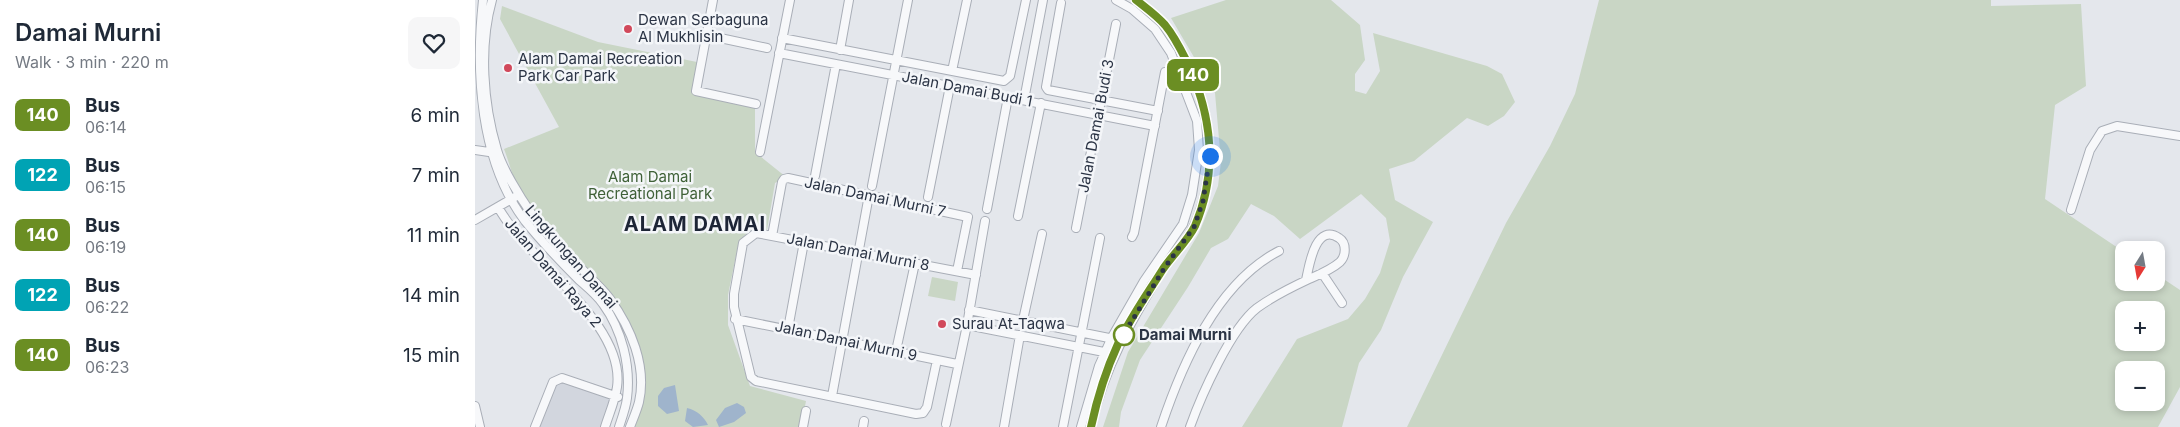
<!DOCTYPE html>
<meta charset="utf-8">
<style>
:root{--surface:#fff;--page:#f6f6f7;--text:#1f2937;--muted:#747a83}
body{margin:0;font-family:Inter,sans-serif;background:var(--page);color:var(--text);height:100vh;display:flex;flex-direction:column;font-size:19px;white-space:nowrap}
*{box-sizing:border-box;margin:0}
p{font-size:16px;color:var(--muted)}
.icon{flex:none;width:28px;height:28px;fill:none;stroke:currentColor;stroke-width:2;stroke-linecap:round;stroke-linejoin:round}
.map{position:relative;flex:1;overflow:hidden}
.sheet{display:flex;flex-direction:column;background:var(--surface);width:475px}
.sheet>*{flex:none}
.badge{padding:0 10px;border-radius:8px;font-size:18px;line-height:32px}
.needle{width:32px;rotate:191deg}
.tools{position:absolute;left:1640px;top:241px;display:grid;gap:10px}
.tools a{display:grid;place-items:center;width:50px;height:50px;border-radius:10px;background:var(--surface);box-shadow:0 2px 8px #0003;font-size:25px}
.you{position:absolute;width:25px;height:25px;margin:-12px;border:4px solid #fff;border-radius:50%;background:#1a73e8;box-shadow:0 0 0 8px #1a73e833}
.map>.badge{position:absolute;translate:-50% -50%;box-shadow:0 0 0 2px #fff}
.round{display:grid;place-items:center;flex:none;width:52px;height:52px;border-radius:10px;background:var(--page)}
.head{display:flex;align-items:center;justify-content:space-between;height:85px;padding:0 15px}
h1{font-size:24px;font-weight:600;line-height:38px}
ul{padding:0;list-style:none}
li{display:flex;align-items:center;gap:15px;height:60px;padding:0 15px}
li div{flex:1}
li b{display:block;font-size:19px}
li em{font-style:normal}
li .badge{min-width:55px;font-weight:700;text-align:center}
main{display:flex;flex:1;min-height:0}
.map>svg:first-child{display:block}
.built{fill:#d2d6de}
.green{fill:#c9d6c5;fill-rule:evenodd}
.water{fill:#9fb4cc}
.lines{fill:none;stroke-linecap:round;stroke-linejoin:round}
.minor-casing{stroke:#a9aeb7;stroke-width:10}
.minor{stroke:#f7f8fa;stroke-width:8}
.line-casing{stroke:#fff;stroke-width:11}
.line{stroke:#6b8e23;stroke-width:8}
.walk{stroke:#2b3445;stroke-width:5;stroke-dasharray:0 9}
.poi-dot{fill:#d1495b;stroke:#f4f6f9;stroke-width:2}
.stop-dot{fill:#fff;stroke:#6b8e23;stroke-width:2.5}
.labels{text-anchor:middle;stroke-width:5;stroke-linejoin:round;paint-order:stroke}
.poi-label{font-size:15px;fill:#2b3445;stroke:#f4f6f9;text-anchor:start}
.street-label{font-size:15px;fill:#2b3445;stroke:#f4f6f9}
.park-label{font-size:15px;fill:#3f6138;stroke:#f4f6f9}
.stop-label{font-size:15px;font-weight:bold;fill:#2b3445;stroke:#f4f6f9;text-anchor:start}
.district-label{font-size:20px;font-weight:bold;letter-spacing:1px;fill:#1d2536;stroke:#f4f6f9}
</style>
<main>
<section class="sheet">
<div class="head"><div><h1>Damai Murni</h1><p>Walk · 3 min · 220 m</p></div><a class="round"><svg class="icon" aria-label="heart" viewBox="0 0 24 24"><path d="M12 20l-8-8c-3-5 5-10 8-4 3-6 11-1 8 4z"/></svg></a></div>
<ul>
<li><span class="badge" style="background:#6b8e23;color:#fff">140</span><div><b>Bus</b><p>06:14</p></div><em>6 min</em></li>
<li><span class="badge" style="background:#00a3b4;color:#fff">122</span><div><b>Bus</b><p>06:15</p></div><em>7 min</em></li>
<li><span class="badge" style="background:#6b8e23;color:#fff">140</span><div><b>Bus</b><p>06:19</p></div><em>11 min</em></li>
<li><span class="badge" style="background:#00a3b4;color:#fff">122</span><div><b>Bus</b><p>06:22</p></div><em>14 min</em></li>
<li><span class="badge" style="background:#6b8e23;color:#fff">140</span><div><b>Bus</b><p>06:23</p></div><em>15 min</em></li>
</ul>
</section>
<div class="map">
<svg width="1705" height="427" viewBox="0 0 1705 427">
<rect width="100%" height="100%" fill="#e4e7ec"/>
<path class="built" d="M87 381 137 398 128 427H63L80 384Z"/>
<path class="green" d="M751 0H856L885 25 890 60 880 74V91L891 94 905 71 898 33 1012 66 1027 74 1040 102 1029 116 1013 126 992 118 939 161 914 169 920 200 958 222 928 277 906 330 884 363 867 427H767L822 339 873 319 890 299 905 273 915 241 911 218 886 194 825 239 799 216 776 204 753 239 736 248 713 287 665 360 646 412 644 427H628L653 352 724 233 743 186 746 162 740 93 696 18Z
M1124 0H1516V6L1606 4 1611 86 1580 105 1570 199 1649 252V282H1681V274L1705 290V387L1683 427H932L1031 223 1075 146 1100 94ZM1649 310H1681V342H1649ZM1649 370H1681V402H1649Z
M27 6 123 42 222 62 218 93 280 108V152L311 177 300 183 292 230 278 228 264 241 253 295V325L275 386 331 401 326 427H160C198 312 95 270 44 188 37 177 34 161 29 149L84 127 25 19Z
M457 277 483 282 480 301 453 296Z"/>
<path class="water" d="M200 385 204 411 192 414 183 406V396L189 388Z
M262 403 269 407 271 413 259 422 244 427 241 420 250 408Z
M212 408C222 410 229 417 233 425L218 427 210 421Z"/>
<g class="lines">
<g class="minor-casing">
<path id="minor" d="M8 0C0 72 5 162 50 221 67 242 85 261 104 280 112 287 122 295 128 304 147 330 156 366 152 398 151 407 147 418 144 427
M17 0C4 47 8 103 22 150 27 168 45 197 56 213 72 235 92 255 112 274 119 282 129 290 135 299 156 328 172 366 164 402 162 410 158 419 155 427
M238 0 221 91 281 104
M586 3 571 87 573 90 683 111
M231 35 292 48
M307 38 529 81 535 76 551 0
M365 50 374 0
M304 53 680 126
M477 71 492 0
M549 100 568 0
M0 150 14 152
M285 152 315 0
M340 176 361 64
M397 186 433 0
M453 197 475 86
M23 207C52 260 151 323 142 387 140 401 134 414 130 427
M512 209 533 97
M1596 210 1615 150 1627 131 1642 126 1705 136
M543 216 566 103
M0 220 40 197
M601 228 641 24
M297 236 307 182 309 179 313 178 493 217 482 271
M657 237 659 233 690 72
M847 273 867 303
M494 310 639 339
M260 319 482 364
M548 320 567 234
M492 325 634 353
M313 329 329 242
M421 351 440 263
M462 360 452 407 448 413 441 414 281 381 276 377 259 307V294L268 243 281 233 501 275
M357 396 394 195
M0 406 5 427
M471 424 492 325 510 221
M60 427 78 382 87 378 143 397
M328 427 331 411
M388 427 389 421
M529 427 545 335
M588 427 625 238
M606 427 624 366 637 337 669 281 708 224 717 195 724 150 722 121 696 53 680 29 657 9 641 0
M616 427C629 367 656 321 688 269 698 254 712 242 719 226 743 173 737 115 713 64 706 50 700 37 690 25 681 15 671 8 661 0
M686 427C707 364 742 283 804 251
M715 427C726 396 756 328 782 308 797 297 815 288 832 280 843 275 856 270 865 262 871 256 872 243 864 238 840 222 834 267 831 280"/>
</g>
<use href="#minor" class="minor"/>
</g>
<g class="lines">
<g class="line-casing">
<path id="line" d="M616 427C622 399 631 370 643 344 655 318 673 293 688 269 698 254 712 242 720 226 743 172 737 116 713 64 706 50 700 37 690 25 681 15 671 8 661 0"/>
</g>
<use href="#line" class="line"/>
<path class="walk" d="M649 335 647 337 690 267 719 227 728 201 735 156"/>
</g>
<g class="poi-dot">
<circle cx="153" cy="29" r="5"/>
<circle cx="33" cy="68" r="5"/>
<circle cx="467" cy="324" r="5"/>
</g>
<circle class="stop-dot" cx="649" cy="335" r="10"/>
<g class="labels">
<g class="poi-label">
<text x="163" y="25">Dewan Serbaguna<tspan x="163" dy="17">Al Mukhlisin</tspan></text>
<text x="43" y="64">Alam Damai Recreation<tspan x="43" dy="17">Park Car Park</tspan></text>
<text x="477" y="329">Surau At-Taqwa</text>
</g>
<g class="street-label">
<text transform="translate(492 89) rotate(11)" y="5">Jalan Damai Budi 1</text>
<text transform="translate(621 126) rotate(-79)" y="5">Jalan Damai Budi 3</text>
<text transform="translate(400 197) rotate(12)" y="5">Jalan Damai Murni 7</text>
<text transform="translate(383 252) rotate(11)" y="5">Jalan Damai Murni 8</text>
<text transform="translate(96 257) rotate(49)" y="5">Lingkungan Damai</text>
<text transform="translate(78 273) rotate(49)" y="5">Jalan Damai Raya 2</text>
<text transform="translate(371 341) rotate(12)" y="5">Jalan Damai Murni 9</text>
</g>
<g class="park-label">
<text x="175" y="182">Alam Damai<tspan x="175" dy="17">Recreational Park</tspan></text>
</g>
<g class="stop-label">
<text x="664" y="340">Damai Murni</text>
</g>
<g class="district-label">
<text x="220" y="231">ALAM DAMAI</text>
</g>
</g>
</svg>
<div class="tools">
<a><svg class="needle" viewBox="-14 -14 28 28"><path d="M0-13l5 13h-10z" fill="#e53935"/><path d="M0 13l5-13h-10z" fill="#747a83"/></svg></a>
<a>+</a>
<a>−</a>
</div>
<div class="you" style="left:735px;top:156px"></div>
<b class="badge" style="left:718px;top:75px;background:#6b8e23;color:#fff">140</b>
</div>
</main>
